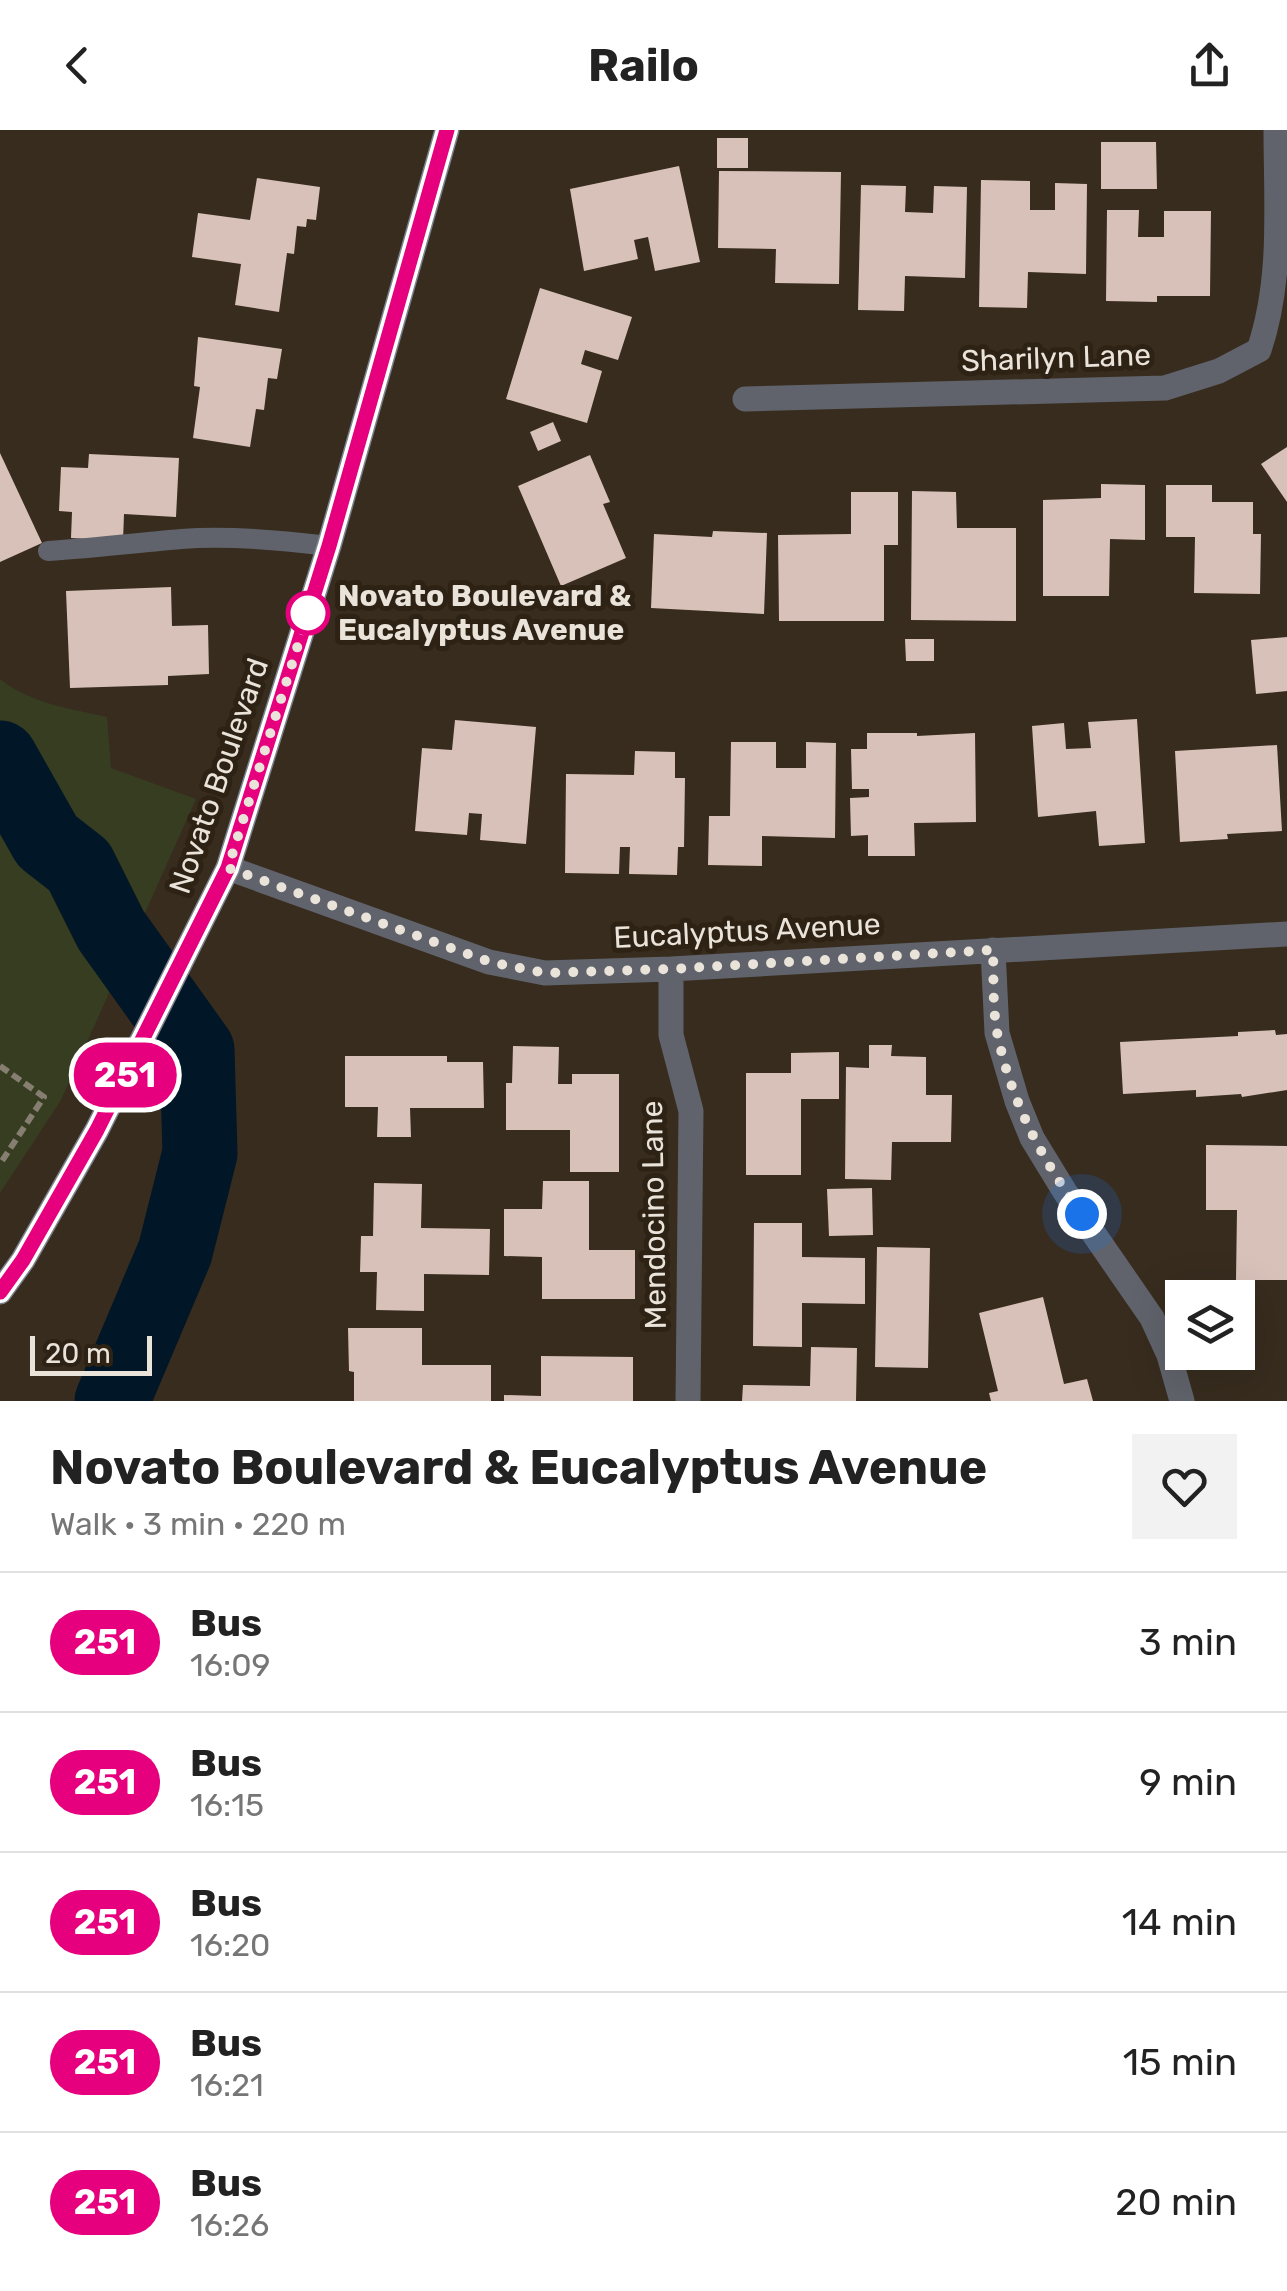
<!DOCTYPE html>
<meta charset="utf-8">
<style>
:root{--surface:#fff;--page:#f2f2f2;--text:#222;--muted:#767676;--line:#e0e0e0}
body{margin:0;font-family:Rubik,sans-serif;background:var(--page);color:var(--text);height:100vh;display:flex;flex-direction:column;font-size:38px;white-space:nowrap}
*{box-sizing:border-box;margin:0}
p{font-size:32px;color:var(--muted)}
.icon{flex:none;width:55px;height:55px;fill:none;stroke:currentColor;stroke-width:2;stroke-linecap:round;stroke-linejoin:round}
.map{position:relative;height:1271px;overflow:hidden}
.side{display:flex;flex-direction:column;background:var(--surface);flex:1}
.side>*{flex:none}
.badge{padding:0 20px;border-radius:32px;font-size:35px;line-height:65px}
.buttons{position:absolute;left:1165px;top:1150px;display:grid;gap:20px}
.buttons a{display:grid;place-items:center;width:90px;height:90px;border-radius:0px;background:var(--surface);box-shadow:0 10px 40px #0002;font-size:50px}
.scale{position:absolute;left:30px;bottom:25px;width:122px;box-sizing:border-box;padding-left:10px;border:5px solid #eae3da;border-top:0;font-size:28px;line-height:35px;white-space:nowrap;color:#eae3da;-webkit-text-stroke:8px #2d2214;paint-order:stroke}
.you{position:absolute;width:50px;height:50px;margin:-25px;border:8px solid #fff;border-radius:50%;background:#1a73e8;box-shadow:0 0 0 15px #1a73e833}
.map>.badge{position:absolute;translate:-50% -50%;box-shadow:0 0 0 5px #fff}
.round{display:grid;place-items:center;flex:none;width:105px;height:105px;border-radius:0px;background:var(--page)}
.head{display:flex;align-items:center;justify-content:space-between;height:170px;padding:0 50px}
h1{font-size:48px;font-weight:700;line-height:75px}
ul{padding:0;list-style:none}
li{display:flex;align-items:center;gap:30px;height:140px;padding:0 50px;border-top:2px solid var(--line)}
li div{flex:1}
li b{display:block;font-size:38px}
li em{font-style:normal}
li .badge{min-width:110px;font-weight:700;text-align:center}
header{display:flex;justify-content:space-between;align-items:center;height:130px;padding:0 50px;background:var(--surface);font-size:45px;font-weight:700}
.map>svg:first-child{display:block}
.green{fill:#373d21}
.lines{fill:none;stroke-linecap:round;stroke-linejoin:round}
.river{stroke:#011627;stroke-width:75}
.building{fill:#d8c1b9}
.path{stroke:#877e72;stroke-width:6;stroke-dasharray:10 5;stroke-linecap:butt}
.service{stroke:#60636b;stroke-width:20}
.minor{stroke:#60636b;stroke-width:25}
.secondary{stroke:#7b808d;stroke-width:25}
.line-casing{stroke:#fff;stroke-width:22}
.line{stroke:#e6007e;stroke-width:15}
.walk{stroke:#eae3da;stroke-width:10;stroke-dasharray:0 18}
.stop-dot{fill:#fff;stroke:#e6007e;stroke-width:5}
.labels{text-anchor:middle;stroke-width:10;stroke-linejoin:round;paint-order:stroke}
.street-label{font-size:30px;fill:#eae3da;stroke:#2d2214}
.stop-label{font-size:30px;font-weight:bold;fill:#eae3da;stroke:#2d2214;text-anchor:start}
</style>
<header><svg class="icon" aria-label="back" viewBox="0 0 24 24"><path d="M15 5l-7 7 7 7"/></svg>Railo<svg class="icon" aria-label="share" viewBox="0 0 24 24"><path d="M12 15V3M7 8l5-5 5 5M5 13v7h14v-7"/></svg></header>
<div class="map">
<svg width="1287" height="1271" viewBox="0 0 1287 1271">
<rect width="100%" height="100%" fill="#372c1e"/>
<path class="green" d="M0 549C29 573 71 579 107 587L111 638 196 669 61 970 0 1063Z"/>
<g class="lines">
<path class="river" d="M0 628 47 711 79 736 111 800 197 920 200 1023 175 1122 112 1271"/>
</g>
<path class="building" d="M717 8H748V38H717Z
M1101 12H1156L1157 59H1101Z
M679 36 700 132 655 141 648 107 634 110 638 129 584 141 570 59Z
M719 41 841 42 839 154 775 153 776 119 718 118Z
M257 48 320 57 316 90 307 89 306 97 297 96 294 124 287 123 279 182 235 175 241 134 192 127 198 83 250 90Z
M981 50 1030 51V80H1055V53L1087 54 1086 144 1028 142 1027 178 979 177Z
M861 55 906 56 905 82 933 83 934 56 967 57 965 148 905 146 904 181 858 180Z
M1107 80H1139L1138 107H1164V81H1211L1210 166H1157V172L1106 171Z
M540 158 632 187 618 230 585 220 581 234 602 241 587 293 506 269Z
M198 207 282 219 277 249 268 248 264 280 256 279 250 317 193 308 200 257 194 256Z
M553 292 561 311 538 321 530 302Z
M1287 317V372L1261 334Z
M0 323 42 413 0 432Z
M89 324 179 328 176 387 124 384 123 411 71 408 72 382 59 381 61 337 88 338Z
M590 325 610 372 603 374 626 428 561 456 518 356Z
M1101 354 1145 355V410L1110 409 1109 466H1043V370L1101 368Z
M1166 355H1212V372H1253V404H1261L1260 464 1194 463 1195 407H1166Z
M912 361 956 362 957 398H1016V491L911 490Z
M851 362H898V415H884V491H779L778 405 851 404Z
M713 401 767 403 764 484 651 478 654 404 712 407Z
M171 457 172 496 208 495 209 544 168 546V555L70 558 66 461Z
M1287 507V561L1256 564 1251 510Z
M905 509H934V531H906Z
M1137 589 1145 713 1099 716 1096 681 1038 687 1032 596 1064 593 1066 619 1091 618 1088 592Z
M455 590 536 597 526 714 480 710 482 684 469 683 467 705 415 701 422 618 452 620Z
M867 603H917V606L975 603 976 692 914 693 915 726H868V705L851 706 850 668 869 667V659H852L851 619H867Z
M731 612H776V638H806V612L836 613 835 708 762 706V736L708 735 709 686H730Z
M1277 615 1282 701 1227 704 1228 709 1180 712 1175 621Z
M635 621 675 622V648H685L684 717H678L677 745 629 744 630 717H620L619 744 565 743 566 644 634 645Z
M1275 900 1276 905 1287 904V960L1242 967 1241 964 1196 967V960L1123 964 1120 912 1238 906V902Z
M869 915H892L891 926 926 927V965H952L951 1012H892L891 1050 845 1049 846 937 869 938Z
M513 916 559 917 558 954H572V944H619V1042H570V1000H506V953H512Z
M839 922V969H801V1045H746V943H791V923Z
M345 926H447V932H483L484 978H410L411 1007H377L378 977H345Z
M1206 1015 1287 1016V1150H1236L1237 1080H1206Z
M543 1051H589V1120H635V1169H542V1127L504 1126V1079H542Z
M374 1053 422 1054 421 1098 490 1099 489 1145 424 1144V1181L376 1180 377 1142H360L361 1106H373Z
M872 1058 873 1105 829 1106 827 1059Z
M754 1093H802V1127L865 1128V1174L802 1173V1217L753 1216Z
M877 1117 930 1118 928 1238 875 1237Z
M1043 1167 1064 1254 1087 1249 1093 1271H991L989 1263 998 1261 979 1183Z
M348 1198H422V1235H491V1271H354V1242L349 1241Z
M811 1217 857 1218 856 1271H742L743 1255 810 1256Z
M541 1226 633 1227V1271H504V1265L541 1266Z"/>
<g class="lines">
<path class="path" d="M0 936 44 967 0 1034"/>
<path class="service" d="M48 421C93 418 136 413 181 409 229 405 281 410 329 416"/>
<path class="minor" d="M745 269 1165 258 1219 241 1259 220C1283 149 1276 74 1276 0
M228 738 489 832 545 843 671 839 1287 804
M993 820 997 903 1017 971 1032 1008 1065 1062 1152 1188 1169 1225 1182 1271
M671 839V905L691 981 688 1271"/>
<path class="secondary" d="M0 1162 23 1130 97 1000 228 738 329 416 447 0"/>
</g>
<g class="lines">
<g class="line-casing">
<path id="line" d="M0 1162 23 1130 97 1000 228 738 329 416 447 0"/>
</g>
<use href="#line" class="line"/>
<path class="walk" d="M308 483 228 738 490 832 545 843 671 839 993 820C994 848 992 879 998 907 1012 973 1042 1030 1082 1084"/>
</g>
<circle class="stop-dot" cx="308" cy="483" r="20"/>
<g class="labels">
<g class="street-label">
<text transform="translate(1056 228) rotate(-2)" y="10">Sharilyn Lane</text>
<text transform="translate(219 646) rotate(-71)" y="10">Novato Boulevard</text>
<text transform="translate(747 801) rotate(-3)" y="10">Eucalyptus Avenue</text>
<text transform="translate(654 1085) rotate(-91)" y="10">Mendocino Lane</text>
</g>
<g class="stop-label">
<text x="338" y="476">Novato Boulevard &amp;<tspan x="338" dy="34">Eucalyptus Avenue</tspan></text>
</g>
</g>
</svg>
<div class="buttons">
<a><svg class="icon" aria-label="layers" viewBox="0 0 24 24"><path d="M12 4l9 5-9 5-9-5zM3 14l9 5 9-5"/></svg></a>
</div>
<div class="scale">20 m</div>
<div class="you" style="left:1082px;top:1084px"></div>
<b class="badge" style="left:125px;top:945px;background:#e6007e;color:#fff">251</b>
</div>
<section class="side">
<div class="head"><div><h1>Novato Boulevard &amp; Eucalyptus Avenue</h1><p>Walk · 3 min · 220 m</p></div><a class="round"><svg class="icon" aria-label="heart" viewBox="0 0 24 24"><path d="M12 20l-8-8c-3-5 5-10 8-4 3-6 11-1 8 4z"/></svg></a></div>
<ul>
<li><span class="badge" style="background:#e6007e;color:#fff">251</span><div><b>Bus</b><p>16:09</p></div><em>3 min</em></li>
<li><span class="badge" style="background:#e6007e;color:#fff">251</span><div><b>Bus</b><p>16:15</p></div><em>9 min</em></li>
<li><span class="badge" style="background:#e6007e;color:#fff">251</span><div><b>Bus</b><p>16:20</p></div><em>14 min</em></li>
<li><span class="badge" style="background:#e6007e;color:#fff">251</span><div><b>Bus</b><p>16:21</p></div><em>15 min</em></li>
<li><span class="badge" style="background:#e6007e;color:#fff">251</span><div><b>Bus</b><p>16:26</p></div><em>20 min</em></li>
</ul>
</section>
